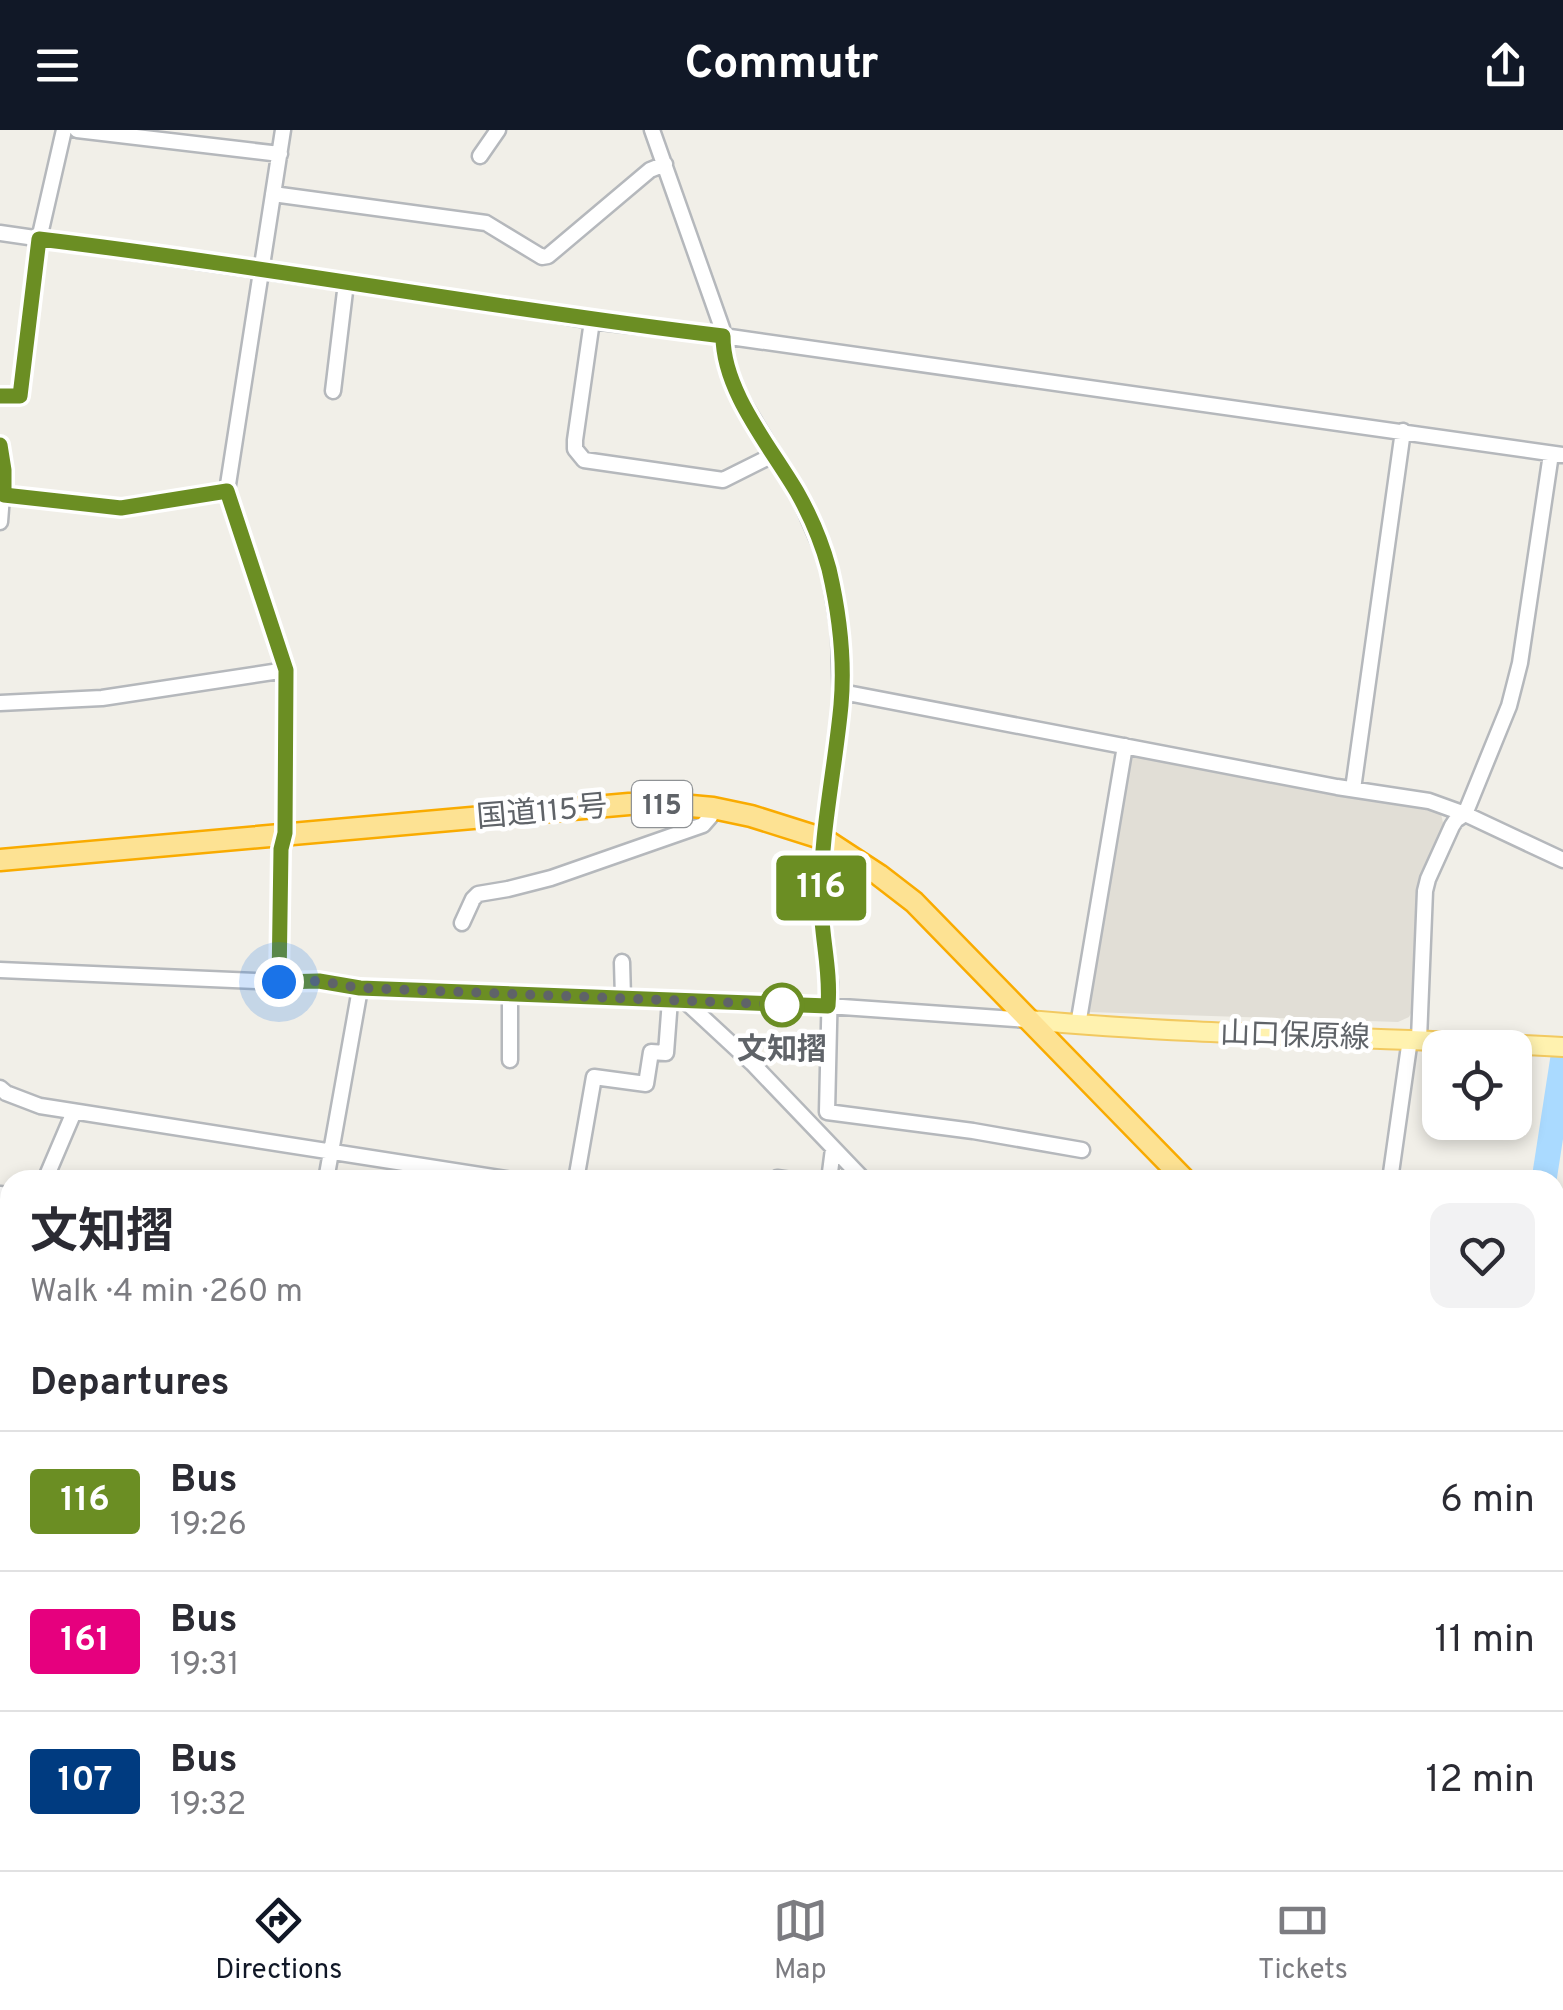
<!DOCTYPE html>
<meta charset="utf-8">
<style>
:root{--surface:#fff;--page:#f2f2f3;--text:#2b2b33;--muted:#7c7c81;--line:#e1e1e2;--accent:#111827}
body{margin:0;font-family:Overpass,"Noto Sans JP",sans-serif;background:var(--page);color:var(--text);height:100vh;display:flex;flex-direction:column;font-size:38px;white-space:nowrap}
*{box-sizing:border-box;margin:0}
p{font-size:32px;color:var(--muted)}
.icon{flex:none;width:55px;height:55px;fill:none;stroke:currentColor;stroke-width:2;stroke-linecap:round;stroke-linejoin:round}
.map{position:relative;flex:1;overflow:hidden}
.details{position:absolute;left:0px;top:1040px;width:1565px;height:700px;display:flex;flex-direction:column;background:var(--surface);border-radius:30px 30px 0 0;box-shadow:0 5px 15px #0003}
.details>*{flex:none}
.badge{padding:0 20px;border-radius:8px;font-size:35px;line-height:65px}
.buttons{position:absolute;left:1422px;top:900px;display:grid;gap:20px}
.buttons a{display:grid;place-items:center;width:110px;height:110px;border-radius:20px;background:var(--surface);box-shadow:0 5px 15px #0003;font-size:50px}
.you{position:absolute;width:50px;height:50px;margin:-25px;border:8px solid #fff;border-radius:50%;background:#1a73e8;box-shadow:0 0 0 15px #1a73e833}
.map>.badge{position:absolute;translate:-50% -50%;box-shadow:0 0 0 5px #fff}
h2{padding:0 30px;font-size:38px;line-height:90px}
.round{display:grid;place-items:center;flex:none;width:105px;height:105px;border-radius:20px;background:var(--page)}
.overview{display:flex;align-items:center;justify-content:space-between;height:170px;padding:0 30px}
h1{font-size:48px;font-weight:700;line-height:75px}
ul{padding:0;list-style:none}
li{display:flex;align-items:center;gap:30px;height:140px;padding:0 30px;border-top:2px solid var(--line)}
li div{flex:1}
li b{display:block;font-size:38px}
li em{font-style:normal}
li .badge{min-width:110px;font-weight:700;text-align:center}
header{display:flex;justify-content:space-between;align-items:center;height:130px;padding:0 30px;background:var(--accent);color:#fff;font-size:45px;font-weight:700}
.dock{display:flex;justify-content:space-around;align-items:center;height:140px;border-top:2px solid var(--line);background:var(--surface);font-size:28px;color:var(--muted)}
.dock a{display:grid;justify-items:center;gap:5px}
.dock .on{color:var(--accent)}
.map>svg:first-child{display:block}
.education{fill:#e1ded6}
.green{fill:#c5e8c5}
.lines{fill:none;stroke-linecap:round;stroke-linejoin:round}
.river{stroke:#aadaff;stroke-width:25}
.minor-casing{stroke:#b5b8bc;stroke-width:19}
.major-casing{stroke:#f2c960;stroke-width:22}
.highway-casing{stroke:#f9ab00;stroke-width:25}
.minor{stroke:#fff;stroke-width:14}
.major{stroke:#fff2af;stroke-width:18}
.highway{stroke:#fde293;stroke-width:20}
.line-casing{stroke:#fff;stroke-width:22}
.line{stroke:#6b8e23;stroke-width:15}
.walk{stroke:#5f6368;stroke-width:10;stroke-dasharray:0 18}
.stop-dot{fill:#fff;stroke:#6b8e23;stroke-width:5}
.labels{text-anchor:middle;stroke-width:9;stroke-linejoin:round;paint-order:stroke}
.shield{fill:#fff;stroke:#8f9295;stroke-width:2.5}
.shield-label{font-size:28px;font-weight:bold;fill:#5f6368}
.street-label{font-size:30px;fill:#5f6368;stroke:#fff}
.stop-label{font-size:30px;font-weight:bold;fill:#5f6368;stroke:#fff}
</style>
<header><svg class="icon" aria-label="menu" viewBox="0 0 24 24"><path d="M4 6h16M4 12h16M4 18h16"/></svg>Commutr<svg class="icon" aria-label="share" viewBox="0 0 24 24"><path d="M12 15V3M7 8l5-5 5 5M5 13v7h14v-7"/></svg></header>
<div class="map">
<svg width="1563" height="1740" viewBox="0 0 1563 1740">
<rect width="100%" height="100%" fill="#f1efe8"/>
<path class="education" d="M1135 623 1424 677 1441 684 1444 697 1420 749 1412 881 1409 887 1398 892 1089 882 1129 629Z"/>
<path class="green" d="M10 1282V1730H200L228 1737 232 1730H638L632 1740H0V1290Z"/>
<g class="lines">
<path class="river" d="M1544 1050 1563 927
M1555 1250 1563 1262"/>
<g class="minor-casing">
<path id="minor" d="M77 0 280 24
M652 0 722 198 723 221 736 261 798 364 821 417 828 436 839 500 841 578 824 709 821 772 830 853 827 982 973 1001 1082 1020
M480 26 498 0
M273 64 486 93 542 127 548 126 650 40 665 34
M0 103 505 176 592 191 575 310V319L584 330 723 350 773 325
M592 191 723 206 1563 325
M333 261 346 153
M0 266H20L39 109 64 0
M0 315 4 340 0 392
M3 365 121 378 227 361
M842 562 1337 657 1429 671 1465 684 1563 730
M0 573 102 568 286 540
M1353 659 1403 301
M462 793 473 769 478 764 508 759 551 748 703 695 710 687 713 678
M622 832 623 868
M0 840 279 852 319 851 360 859 685 871 752 933 864 1050
M279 852 281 719 285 703 286 540 227 361 283 0
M685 871 828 876 1028 890
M1078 895 1125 616
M1419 909 1425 761 1428 749 1452 696 1456 690 1465 684 1509 576 1520 533 1551 324
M510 930V863
M0 958 6 963 40 976 512 1050
M777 1048 791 1050
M45 1050 74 982
M326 1050 360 859
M576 1050 594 947 646 954 651 922 666 923 670 870
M829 1050 833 1019
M1390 1050 1410 909
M0 1064 10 1065
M0 1143 10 1117
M1438 1730 1440 1740
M1510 1730 1519 1740
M724 1740 725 1730
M1296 1740 1297 1730"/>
</g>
<g class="major-casing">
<path id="major" d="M1028 890C1206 906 1385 907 1563 917"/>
</g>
<g class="highway-casing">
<path id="highway" d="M0 730 629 674H669L713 678 751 686 824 709 879 745 914 772 1185 1050
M1555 1419 1563 1425"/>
</g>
<use href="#minor" class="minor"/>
<use href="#major" class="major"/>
<use href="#highway" class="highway"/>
</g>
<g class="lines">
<g class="line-casing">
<path id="line" d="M0 266H20L39 109C268 136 494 179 723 206 723 261 770 316 797 362 810 385 822 413 829 439 839 482 845 530 841 575 835 640 820 705 821 771 821 806 831 840 828 876L360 858 319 851 279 852 281 719 285 703 286 540 227 361 121 378 4 365V340L0 315"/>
</g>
<use href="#line" class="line"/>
<path class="walk" d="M279 852 319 851 360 858 792 875H782"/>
</g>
<circle class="stop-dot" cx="782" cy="875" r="20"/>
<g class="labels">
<rect class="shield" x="632" y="651" width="60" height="46" rx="8"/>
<g class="shield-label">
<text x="662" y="684">115</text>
</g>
<g class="street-label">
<text transform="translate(542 681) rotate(-5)" y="10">国道115号</text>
<text transform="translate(1295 905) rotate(2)" y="10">山口保原線</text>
</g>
<g class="stop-label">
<text x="782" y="929">文知摺</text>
</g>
</g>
</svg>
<div class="buttons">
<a><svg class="icon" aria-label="locate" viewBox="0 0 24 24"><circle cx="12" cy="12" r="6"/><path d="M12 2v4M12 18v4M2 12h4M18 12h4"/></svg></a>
</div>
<div class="you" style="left:279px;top:852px"></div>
<b class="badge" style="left:821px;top:758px;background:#6b8e23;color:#fff">116</b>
<section class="details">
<div class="overview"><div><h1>文知摺</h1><p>Walk · 4 min · 260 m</p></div><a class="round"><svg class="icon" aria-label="heart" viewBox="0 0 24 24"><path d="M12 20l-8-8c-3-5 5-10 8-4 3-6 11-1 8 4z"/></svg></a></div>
<h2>Departures</h2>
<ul>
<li><span class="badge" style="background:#6b8e23;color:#fff">116</span><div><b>Bus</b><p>19:26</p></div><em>6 min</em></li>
<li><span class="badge" style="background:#e6007e;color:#fff">161</span><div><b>Bus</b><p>19:31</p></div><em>11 min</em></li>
<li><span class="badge" style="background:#003b80;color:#fff">107</span><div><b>Bus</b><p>19:32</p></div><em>12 min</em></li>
</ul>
</section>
</div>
<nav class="dock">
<a class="on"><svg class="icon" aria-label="directions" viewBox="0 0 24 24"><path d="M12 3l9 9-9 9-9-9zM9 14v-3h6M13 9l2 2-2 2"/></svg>Directions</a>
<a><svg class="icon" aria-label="map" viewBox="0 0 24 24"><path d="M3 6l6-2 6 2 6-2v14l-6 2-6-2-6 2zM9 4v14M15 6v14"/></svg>Map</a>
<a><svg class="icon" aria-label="tickets" viewBox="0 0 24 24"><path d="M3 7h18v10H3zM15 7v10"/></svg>Tickets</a>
</nav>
